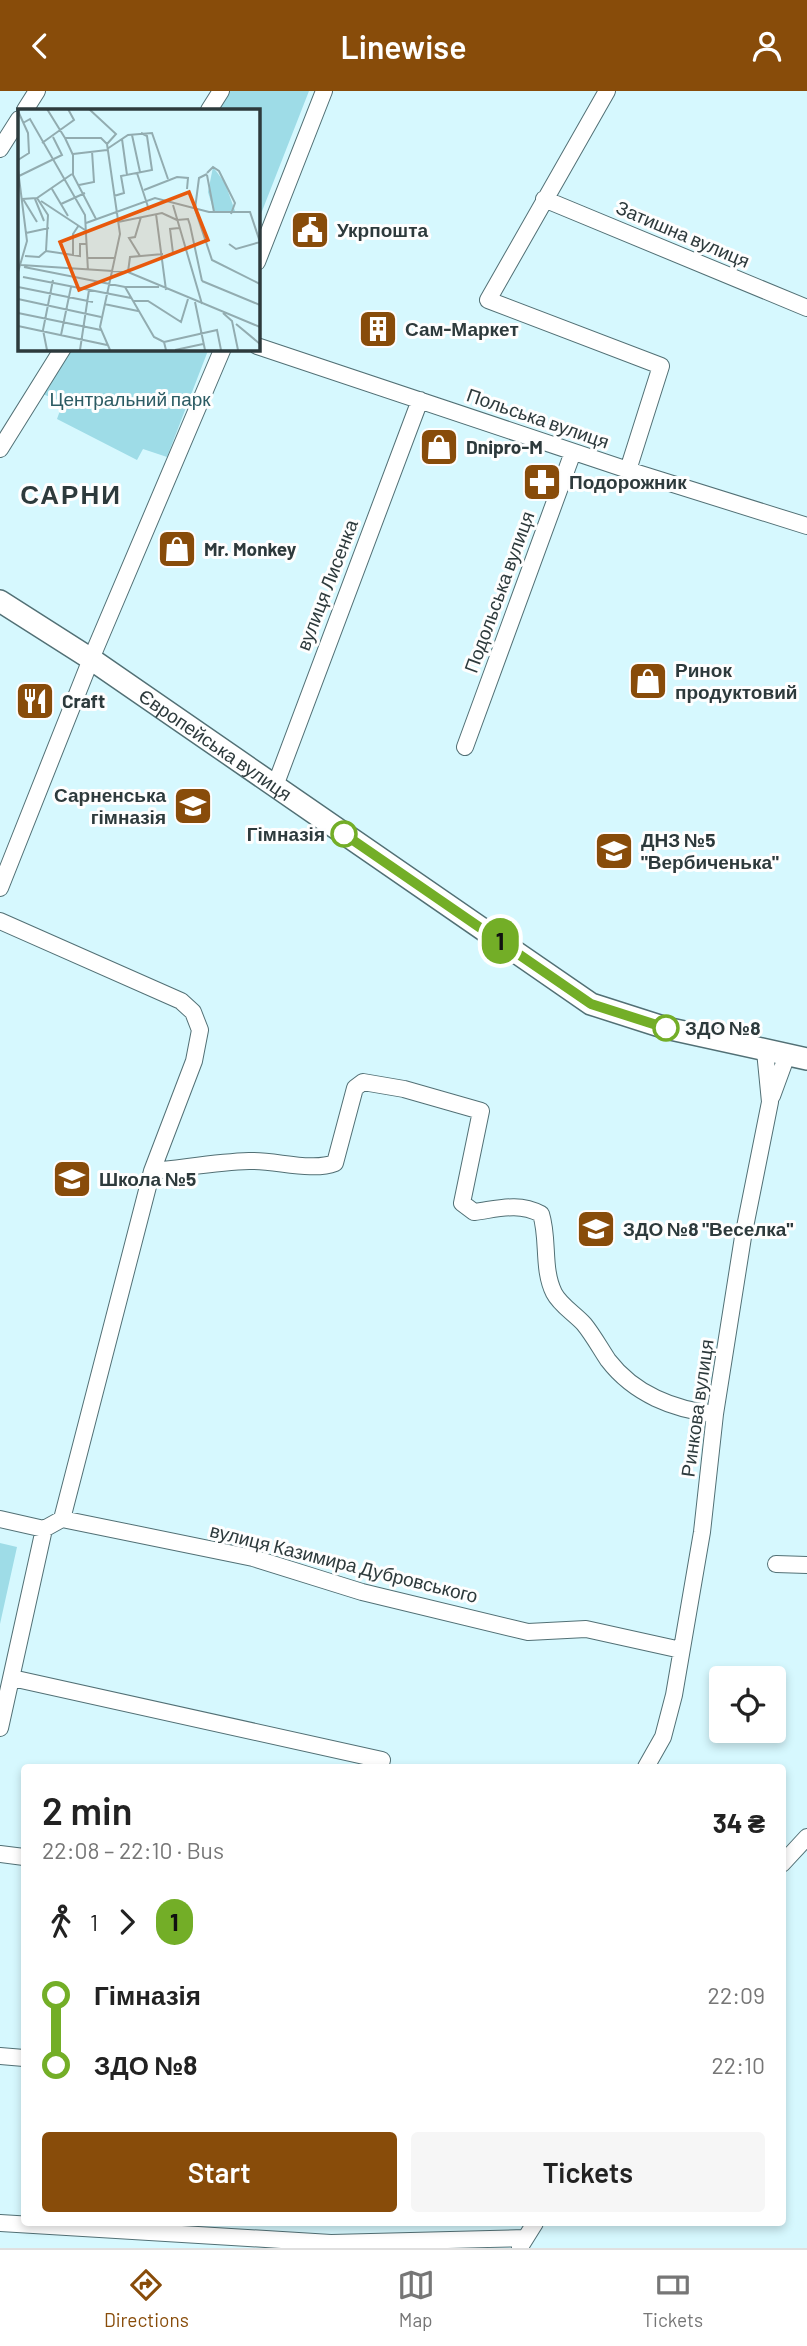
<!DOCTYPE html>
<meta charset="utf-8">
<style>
:root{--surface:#fff;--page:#f6f6f6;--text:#222;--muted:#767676;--line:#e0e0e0;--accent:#884c0a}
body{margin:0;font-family:Barlow,sans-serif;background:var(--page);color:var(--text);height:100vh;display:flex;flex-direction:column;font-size:26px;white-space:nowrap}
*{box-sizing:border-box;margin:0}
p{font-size:23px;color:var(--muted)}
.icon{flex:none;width:38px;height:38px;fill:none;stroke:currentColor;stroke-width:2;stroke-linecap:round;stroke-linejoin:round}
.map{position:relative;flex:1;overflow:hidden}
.details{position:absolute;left:21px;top:1673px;width:765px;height:462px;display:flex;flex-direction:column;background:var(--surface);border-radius:7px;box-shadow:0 4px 10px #0003}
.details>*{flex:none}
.badge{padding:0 14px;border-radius:23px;font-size:24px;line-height:46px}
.buttons{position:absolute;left:709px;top:1575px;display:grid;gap:14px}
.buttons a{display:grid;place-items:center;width:77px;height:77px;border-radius:7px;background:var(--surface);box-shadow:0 4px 10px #0003;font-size:35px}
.map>.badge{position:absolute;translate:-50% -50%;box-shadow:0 0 0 4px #fff}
.legs{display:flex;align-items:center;gap:10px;height:77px;padding:0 21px;font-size:23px}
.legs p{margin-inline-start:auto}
.headline{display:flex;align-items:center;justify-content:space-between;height:119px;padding:0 21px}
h1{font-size:38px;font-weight:600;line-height:52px}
.cta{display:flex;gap:14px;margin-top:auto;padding:14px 21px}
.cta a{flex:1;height:80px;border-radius:7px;background:var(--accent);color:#fff;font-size:28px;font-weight:600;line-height:80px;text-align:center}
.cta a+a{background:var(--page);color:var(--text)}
ul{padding:0 21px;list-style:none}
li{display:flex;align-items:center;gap:24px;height:70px;font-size:26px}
li i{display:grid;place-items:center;width:10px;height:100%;margin:0 9px;background:currentColor}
li i::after{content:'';width:18px;height:18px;margin:-9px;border:5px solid;border-radius:50%;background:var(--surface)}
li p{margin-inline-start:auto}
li:first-child i{background:linear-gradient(#0000 50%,currentColor 0)}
li:last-child i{background:linear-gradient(currentColor 50%,#0000 0)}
header{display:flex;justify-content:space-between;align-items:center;height:91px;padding:0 21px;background:var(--accent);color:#fff;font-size:32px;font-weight:600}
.tab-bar{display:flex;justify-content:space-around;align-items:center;height:98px;border-top:2px solid var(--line);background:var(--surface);font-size:19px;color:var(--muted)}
.tab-bar a{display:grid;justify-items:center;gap:4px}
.tab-bar .current{color:var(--accent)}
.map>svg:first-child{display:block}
.green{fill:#9edce7}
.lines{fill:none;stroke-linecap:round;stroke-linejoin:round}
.minor-casing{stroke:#527075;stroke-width:18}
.secondary-casing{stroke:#527075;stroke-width:24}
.minor{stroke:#fff;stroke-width:16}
.secondary{stroke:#fff;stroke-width:21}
.line-1-casing{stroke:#fff;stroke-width:16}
.line-1{stroke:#73ae27;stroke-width:10}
.stop-1-dot{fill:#fff;stroke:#73ae27;stroke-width:3.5}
.labels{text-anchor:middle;stroke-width:6;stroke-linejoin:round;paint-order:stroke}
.poi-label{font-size:19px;font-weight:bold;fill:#2d3a3c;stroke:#fefefe;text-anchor:start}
.street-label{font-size:19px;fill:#2d3a3c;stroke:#fefefe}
.park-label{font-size:19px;fill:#2b5b63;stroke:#fefefe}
.stop-label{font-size:19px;font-weight:bold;fill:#2d3a3c;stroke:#fefefe;text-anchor:end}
.district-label{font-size:26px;font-weight:bold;letter-spacing:2px;fill:#2d3a3c;stroke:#fefefe}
.inset-road{fill:none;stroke:#92acb0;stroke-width:2}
.view{fill:#e8590c;fill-opacity:0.15;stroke:#e8590c;stroke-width:3.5}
.inset-edge{fill:none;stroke:#2d3a3c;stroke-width:3.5}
</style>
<header><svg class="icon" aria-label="back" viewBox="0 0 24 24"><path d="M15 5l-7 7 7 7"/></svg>Linewise<svg class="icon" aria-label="person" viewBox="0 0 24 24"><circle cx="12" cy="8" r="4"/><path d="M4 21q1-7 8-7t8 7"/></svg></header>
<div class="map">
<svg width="807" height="2157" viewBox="0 0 807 2157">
<rect width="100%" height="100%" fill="#d6f8fe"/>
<path class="green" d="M228 0H309L257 133V19H216Z
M68 257H209L167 366 143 358 137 369 57 328 63 311 40 302Z
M0 1452 17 1456 0 1533Z"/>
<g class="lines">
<g class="minor-casing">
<path id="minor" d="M607 0 488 209 661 275 628 379
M25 19 37 0
M209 19 221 0
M0 58 19 28
M544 108 807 217
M257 171 324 0
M257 255 628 379 807 435
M0 358 63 257
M465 656 573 361
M275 695 420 309
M0 797 91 568 223 257
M0 830 181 910 193 921 200 939 194 970 152 1080 62 1428
M772 1005 787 964
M152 1080C184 1077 217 1071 249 1070 275 1069 312 1081 335 1072L355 997 363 991 404 998 481 1020 462 1112 474 1121C498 1118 518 1111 541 1123 549 1148 542 1178 554 1202 560 1214 575 1223 584 1233 593 1244 600 1257 608 1269 634 1303 674 1319 715 1323
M0 1428 44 1438 62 1428 253 1467 362 1501 528 1541 586 1538 681 1559
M776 1473 807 1474
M12 1587 382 1669 380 1676
M0 1637 44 1438
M646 1676 663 1646 674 1604 702 1441 715 1323 743 1146 770 1011 765 960
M0 1763 24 1766
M782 1773 807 1746
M0 1965 24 1967
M0 2132 331 2152 525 2147
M520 2156 535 2132"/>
</g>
<g class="secondary-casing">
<g id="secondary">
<path id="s1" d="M0 510 91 568 591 913 666 937 807 968"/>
</g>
</g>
<use href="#minor" class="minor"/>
<use href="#secondary" class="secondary"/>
</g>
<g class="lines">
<g class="line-1-casing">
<path id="line-1" d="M344 743 591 913 666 937"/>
</g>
<use href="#line-1" class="line-1"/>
</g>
<defs>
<g id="civic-square" transform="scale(2.0125)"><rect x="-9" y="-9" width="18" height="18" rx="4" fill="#884c0a" stroke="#fefefe"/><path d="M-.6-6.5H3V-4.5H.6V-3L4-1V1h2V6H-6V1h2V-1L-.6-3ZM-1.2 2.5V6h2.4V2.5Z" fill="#fff"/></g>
<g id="building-square" transform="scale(2.0125)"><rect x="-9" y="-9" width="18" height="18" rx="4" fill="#884c0a" stroke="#fefefe"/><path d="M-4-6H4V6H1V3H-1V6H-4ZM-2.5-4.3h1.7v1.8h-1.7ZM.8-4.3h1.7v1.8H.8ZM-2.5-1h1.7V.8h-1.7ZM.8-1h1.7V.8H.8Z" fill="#fff"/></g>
<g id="shop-square" transform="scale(2.0125)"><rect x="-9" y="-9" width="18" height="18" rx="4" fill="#884c0a" stroke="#fefefe"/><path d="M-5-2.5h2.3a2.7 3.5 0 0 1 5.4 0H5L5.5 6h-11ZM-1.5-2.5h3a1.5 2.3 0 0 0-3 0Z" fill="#fff"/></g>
<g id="pharmacy-square" transform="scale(2.0125)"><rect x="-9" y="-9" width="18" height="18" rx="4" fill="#884c0a" stroke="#fefefe"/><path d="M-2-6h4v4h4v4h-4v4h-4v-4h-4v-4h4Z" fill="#fff"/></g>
<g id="restaurant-square" transform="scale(2.0125)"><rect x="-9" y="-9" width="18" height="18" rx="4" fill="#884c0a" stroke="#fefefe"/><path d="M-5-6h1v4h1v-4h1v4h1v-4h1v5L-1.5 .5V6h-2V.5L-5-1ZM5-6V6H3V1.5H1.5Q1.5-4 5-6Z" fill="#fff"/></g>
<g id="school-square" transform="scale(2.0125)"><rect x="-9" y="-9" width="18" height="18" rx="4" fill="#884c0a" stroke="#fefefe"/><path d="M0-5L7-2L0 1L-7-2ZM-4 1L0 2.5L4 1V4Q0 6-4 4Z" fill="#fff"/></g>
</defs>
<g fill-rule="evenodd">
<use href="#civic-square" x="310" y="139"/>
<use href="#building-square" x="378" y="238"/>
<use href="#shop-square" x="439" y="356"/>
<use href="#pharmacy-square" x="542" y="391"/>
<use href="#shop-square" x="177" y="458"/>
<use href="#shop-square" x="648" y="590"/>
<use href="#restaurant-square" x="35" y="610"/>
<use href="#school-square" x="193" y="715"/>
<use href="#school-square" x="614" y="760"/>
<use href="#school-square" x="72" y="1088"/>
<use href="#school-square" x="596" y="1138"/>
</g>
<g class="stop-1-dot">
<circle cx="344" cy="743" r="12"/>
<circle cx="666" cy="937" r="12"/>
</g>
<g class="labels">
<g class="poi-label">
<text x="337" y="146">Укрпошта</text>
<text x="405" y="245">Сам-Маркет</text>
<text x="466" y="363">Dnipro-M</text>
<text x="569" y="398">Подорожник</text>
<text x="204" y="465">Mr. Monkey</text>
<text x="675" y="586">Ринок<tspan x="675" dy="22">продуктовий</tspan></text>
<text x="62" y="617">Craft</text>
<text x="166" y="711" text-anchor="end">Сарненська<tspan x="166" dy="22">гімназія</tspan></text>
<text x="641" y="756">ДНЗ №5<tspan x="641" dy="22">"Вербиченька"</tspan></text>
<text x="99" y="1095">Школа №5</text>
<text x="623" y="1145">ЗДО №8 "Веселка"</text>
</g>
<g class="street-label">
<text transform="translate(683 143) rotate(23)" y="7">Затишна вулиця</text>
<text transform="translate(538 327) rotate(19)" y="7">Польська вулиця</text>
<text transform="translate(327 494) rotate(-69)" y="7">вулиця Лисенка</text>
<text transform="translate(499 501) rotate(-70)" y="7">Подольська вулиця</text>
<text dy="7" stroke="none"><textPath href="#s1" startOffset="259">Європейська вулиця</textPath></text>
<text transform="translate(697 1317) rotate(-82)" y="7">Ринкова вулиця</text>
<text transform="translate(344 1472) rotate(14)" y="7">вулиця Казимира Дубровського</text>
</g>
<g class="park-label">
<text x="130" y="315">Центральний парк</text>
</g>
<g class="stop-label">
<text x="325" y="750">Гімназія</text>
<text x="685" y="944" text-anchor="start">ЗДО №8</text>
</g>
<g class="district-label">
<text x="71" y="413">САРНИ</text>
</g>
</g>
<g transform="translate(18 18)">
<rect width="242" height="242" fill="#d6f8fe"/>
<path d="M195 58 207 74 217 102 196 103 190 83Z" fill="#9edce7"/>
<path class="inset-road" d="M29 0 47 29H83L89 35 102 125 82 218 92 241M71 0 98 25 89 35M0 2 10 24 11 44 0 51M5 14 12 10 67 106 70 162M114 26 122 63M47 29 55 46V66L78 110M104 30 109 66M24 34 56 11 50 0M89 40 110 26 134 24 150 70M55 45 89 41M0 61 9 132 0 163M119 64 131 101M189 64 195 58 201 62 217 94 213 105M189 65 181 69 177 100 194 151 242 175M189 66 196 103M1 67 44 46 35 28M61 76 76 73 74 42M34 80 50 107M126 81 159 68 170 69 169 80M96 87 106 84 103 67 134 61 129 27 123 24M4 90 19 89 54 65M5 90 19 113M17 90 26 112M23 92 67 121M43 95 67 84M155 96 184 195M138 105 148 181M159 111 170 110 172 116 184 172M100 113 144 104 159 111M68 114 137 89 191 103H232L242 133M8 124 31 119M211 135 218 140 242 133M28 142 62 147V135H69M155 144 152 120 161 119M55 146V125L61 116M7 147 21 148 28 142 30 106 19 89M122 147 111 129 117 128 123 108M69 149H96M3 156 110 163 242 218M6 158 107 178H141M110 163 112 148 145 145M5 168 113 189M184 172 242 196M0 178 75 193M107 178 136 228 146 233 148 241M0 190 83 208M115 192H130L163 213 170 190M177 193 187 241M86 195 120 202M0 204 83 221M205 204 214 212 220 241M218 215 242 235M0 217 89 236M43 226 53 178M146 233 199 221 203 241M29 241 25 221 35 171M62 241 71 181M157 241 185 235"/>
<path class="view" d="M171 83 190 131 61 181 42 133Z"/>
<rect width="242" height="242" class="inset-edge"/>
</g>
</svg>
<div class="buttons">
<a><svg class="icon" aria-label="locate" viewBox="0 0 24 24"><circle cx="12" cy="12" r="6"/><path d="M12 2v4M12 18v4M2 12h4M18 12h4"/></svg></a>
</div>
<b class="badge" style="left:500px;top:850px;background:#73ae27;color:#111">1</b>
<section class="details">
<div class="headline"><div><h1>2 min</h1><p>22:08 – 22:10 · Bus</p></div><b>34 ₴</b></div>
<div class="legs"><svg class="icon" aria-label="walk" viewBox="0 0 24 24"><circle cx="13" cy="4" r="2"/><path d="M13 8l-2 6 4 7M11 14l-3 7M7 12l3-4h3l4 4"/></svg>1<svg class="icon" aria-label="forward" viewBox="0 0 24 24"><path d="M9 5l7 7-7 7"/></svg><b class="badge" style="background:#73ae27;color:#111">1</b></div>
<ul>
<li><i style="color:#73ae27"></i><b>Гімназія</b><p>22:09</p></li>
<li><i style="color:#73ae27"></i><b>ЗДО №8</b><p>22:10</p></li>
</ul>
<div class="cta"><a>Start</a><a>Tickets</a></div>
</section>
</div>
<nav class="tab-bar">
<a class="current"><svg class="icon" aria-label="directions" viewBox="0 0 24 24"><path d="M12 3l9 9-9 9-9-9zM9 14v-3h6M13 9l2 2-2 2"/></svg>Directions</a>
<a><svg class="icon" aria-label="map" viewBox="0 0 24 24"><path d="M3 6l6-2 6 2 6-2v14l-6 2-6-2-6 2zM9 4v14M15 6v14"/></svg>Map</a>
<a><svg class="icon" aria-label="tickets" viewBox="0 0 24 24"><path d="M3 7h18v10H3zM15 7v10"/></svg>Tickets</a>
</nav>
